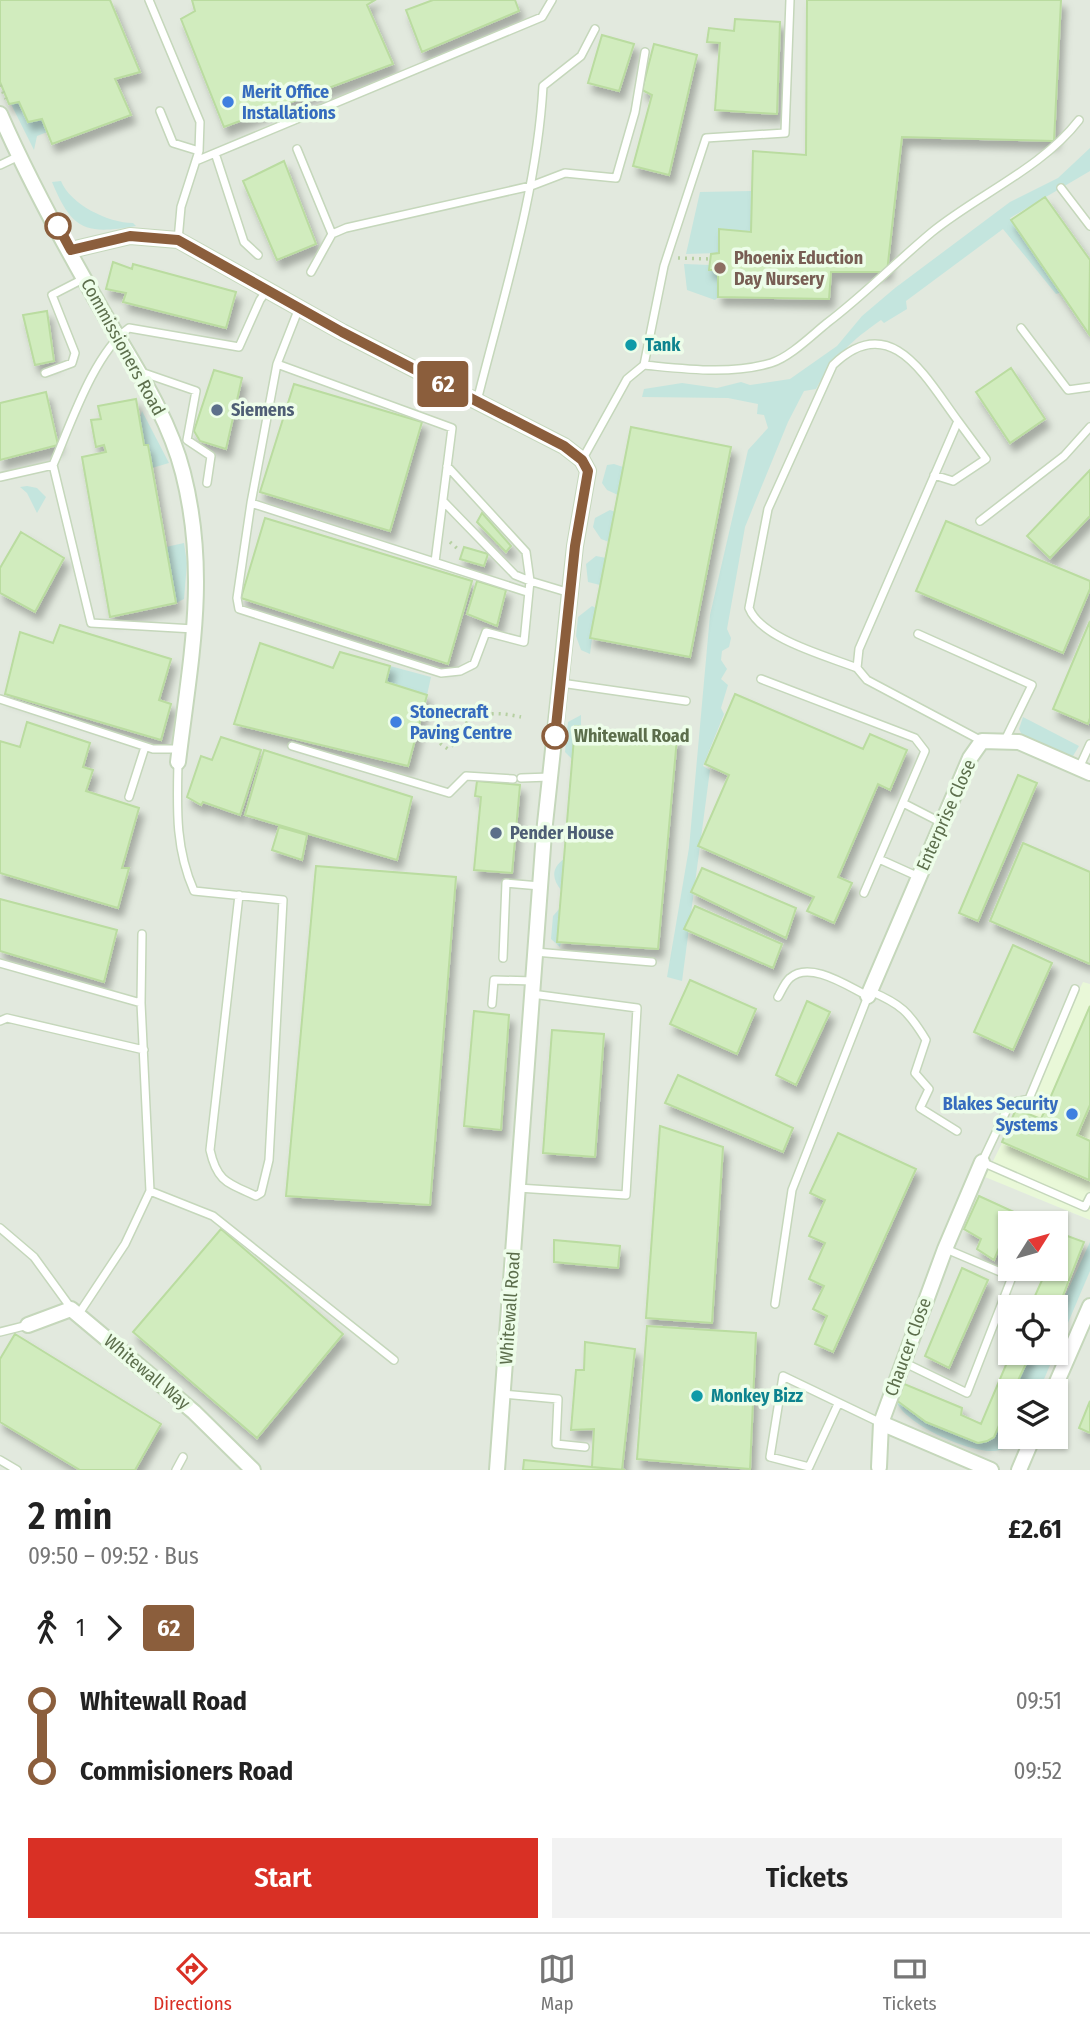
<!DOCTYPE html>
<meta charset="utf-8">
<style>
:root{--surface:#fff;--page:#f2f2f2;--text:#222;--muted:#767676;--line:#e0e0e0;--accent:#d93025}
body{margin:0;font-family:"Fira Sans Condensed",sans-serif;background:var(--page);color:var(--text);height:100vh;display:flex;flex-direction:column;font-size:26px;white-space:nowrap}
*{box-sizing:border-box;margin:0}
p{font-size:23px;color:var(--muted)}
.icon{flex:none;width:38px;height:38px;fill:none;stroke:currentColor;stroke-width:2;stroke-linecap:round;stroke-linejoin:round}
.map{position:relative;height:1470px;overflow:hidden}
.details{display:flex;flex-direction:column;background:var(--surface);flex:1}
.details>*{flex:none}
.badge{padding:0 14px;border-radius:5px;font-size:24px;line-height:46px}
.needle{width:46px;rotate:53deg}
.fabs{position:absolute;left:998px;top:1211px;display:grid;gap:14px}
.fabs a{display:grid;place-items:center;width:70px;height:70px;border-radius:0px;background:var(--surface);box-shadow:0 2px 5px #0004;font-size:35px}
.map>.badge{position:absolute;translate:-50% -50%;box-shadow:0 0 0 4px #fff}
.legs{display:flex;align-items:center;gap:10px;height:77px;padding:0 28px;font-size:23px}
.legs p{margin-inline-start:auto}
.overview{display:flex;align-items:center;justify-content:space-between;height:119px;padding:0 28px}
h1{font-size:38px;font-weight:600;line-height:52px}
.action{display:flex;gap:14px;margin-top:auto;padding:14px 28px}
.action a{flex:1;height:80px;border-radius:0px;background:var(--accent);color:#fff;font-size:28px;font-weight:600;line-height:80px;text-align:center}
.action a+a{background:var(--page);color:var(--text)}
ul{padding:0 28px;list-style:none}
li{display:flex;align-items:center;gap:24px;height:70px;font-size:26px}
li i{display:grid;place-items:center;width:10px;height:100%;margin:0 9px;background:currentColor}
li i::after{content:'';width:18px;height:18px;margin:-9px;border:5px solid;border-radius:50%;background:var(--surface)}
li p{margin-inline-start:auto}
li:first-child i{background:linear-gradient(#0000 50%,currentColor 0)}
li:last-child i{background:linear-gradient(currentColor 50%,#0000 0)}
.tabs{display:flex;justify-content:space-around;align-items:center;height:98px;border-top:2px solid var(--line);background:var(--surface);font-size:19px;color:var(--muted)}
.tabs a{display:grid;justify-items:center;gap:4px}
.tabs .active{color:var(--accent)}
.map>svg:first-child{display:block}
.commercial{fill:#e9f8d8}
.industrial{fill:#e2e9de;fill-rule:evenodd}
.green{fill:#c4e5de}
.building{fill:#d1ecbe;stroke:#badca0;stroke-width:2;filter:url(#shadow)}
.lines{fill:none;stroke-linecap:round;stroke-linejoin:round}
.service-casing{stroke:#c5d7bb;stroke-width:10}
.minor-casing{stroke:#c5d7bb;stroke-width:18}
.path{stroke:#b6d0a2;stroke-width:3.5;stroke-dasharray:2 5;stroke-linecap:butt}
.service{stroke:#fff;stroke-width:7}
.minor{stroke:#fff;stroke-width:14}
.line-1-casing{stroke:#fff;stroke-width:16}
.line-1{stroke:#8b5e3c;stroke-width:10}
.shop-dot{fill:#3f7fe0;stroke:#edfde9;stroke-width:2.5}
.stop-1-dot{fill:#fff;stroke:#8b5e3c;stroke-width:3.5}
.education-dot{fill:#8d6e63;stroke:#edfde9;stroke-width:2.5}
.culture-dot{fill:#0f9aa8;stroke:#edfde9;stroke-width:2.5}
.service-dot{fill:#5c6f8a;stroke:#edfde9;stroke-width:2.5}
.labels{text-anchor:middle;stroke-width:7;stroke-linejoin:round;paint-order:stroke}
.shop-label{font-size:18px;font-weight:bold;fill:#366cbe;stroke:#edfde9;text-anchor:start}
.education-label{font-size:18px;font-weight:bold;fill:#785e54;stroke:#edfde9;text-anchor:start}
.culture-label{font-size:18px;font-weight:bold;fill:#0d838f;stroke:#edfde9;text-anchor:start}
.street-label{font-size:18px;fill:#5c6e4c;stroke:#edfde9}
.service-label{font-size:18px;font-weight:bold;fill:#4e5e75;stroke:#edfde9;text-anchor:start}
.stop-label{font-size:18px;font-weight:bold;fill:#5c6e4c;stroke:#edfde9;text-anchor:start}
</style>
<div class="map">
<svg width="1090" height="1470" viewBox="0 0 1090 1470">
<defs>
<filter id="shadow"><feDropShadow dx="4.5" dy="8" stdDeviation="3.5" flood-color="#0004"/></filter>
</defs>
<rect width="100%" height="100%" fill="#e8f9e3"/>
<path class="commercial" d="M1083 981 1090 984V1220L984 1177Z"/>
<path class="industrial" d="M0 0H1090V984L1083 982 985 1177 1090 1220V1470H0ZM1010 1223H1055V1269H1010ZM1010 1307H1055V1353H1010ZM1010 1391H1055V1437H1010Z"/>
<path class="green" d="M19 102 28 122 42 119 47 132 37 136 34 150 11 104Z
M1090 148V171L1010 218 1090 327V335L1059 293 1056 294 1003 229 906 301 907 309 884 323 881 320C852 340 833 358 816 389L804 391 788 422 745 527 727 629 731 638 729 647 722 651 721 660 727 669 721 679 728 685 721 708 724 714 703 766 710 770 682 981 667 977 689 848 710 615 748 450 768 428 764 415 757 414 758 404 728 398 642 397 644 389 682 383 717 388 741 382 750 385 790 379 837 346 862 316 895 288 1010 202 1058 178Z
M61 181C70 204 108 223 133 223L136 226C85 235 72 230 52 182Z
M752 191 751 232 720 229 719 253 686 254 700 192Z
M684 264 710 265V270H718V297L715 300 687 290Z
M142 411 169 463 152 468 148 445H144L139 421Z
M614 464 623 467 618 495 607 490 602 483 607 465Z
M27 486 37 488 46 497 37 513 27 493 20 487Z
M610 510 615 512 609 542 601 539 593 527 595 518Z
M184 543 187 563 184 599 176 603 166 547Z
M596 556 606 558 600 585 588 582 586 564Z
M592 606 596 608 590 654 581 650 576 636 578 617Z
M390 666 431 677 427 695 386 682Z
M581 715V727H575L572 759 565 752 568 722Z
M1023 717 1079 746 1070 761 1024 739 1019 729Z
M564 859 561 890C552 879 551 868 564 859Z
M560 908 557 941 561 942 560 947 551 939 553 916Z
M1090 1242V1271L1039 1391H1014L1031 1353H1055V1318Z
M1010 1400V1437H1020C1013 1445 1003 1451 991 1451 966 1451 905 1424 896 1401L926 1422 978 1443 994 1437Z"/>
<path class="building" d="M0 0H110L140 72 115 79 131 115 52 144 42 119 28 122 19 102 9 104 0 82Z
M192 0H375L367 5 393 64 224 127 181 19 195 11Z
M433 0H515L519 11 422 52 406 10Z
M807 0H1061L1054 141 902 137 887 272H831L829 299 718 297V270H709L711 254 719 253V229L751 232 753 151 806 155Z
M735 19 780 22 777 114 715 110 720 43 707 42 709 28 734 31Z
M602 35 634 44 619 91 588 83Z
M654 44 697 55 669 175 633 166 652 95 642 90Z
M284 161 316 244 277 260 243 181Z
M1045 197 1090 260 1089 334 1011 220Z
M113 262 132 269 133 264 236 292 226 328 123 302 126 293 106 289Z
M47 311 54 361 35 365 23 315Z
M1011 368 1045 419 1010 443 976 392Z
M214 370 242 378 226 449 200 441 194 431Z
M294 384 422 422 390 531 260 492Z
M46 392 58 445 0 460V403Z
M136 399 144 445H148L176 603 110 617 82 457 106 452 104 445 96 447 91 420 101 419 98 406Z
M631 427 731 447 690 657 590 638Z
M1090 470V516L1050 558 1027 536Z
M482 513 511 546 506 552 477 522Z
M265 518 472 581 448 664 241 598Z
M946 521 1090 581V589L1063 653 916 591Z
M21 532 64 558 35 612 0 593V568Z
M464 547 488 554 484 566 460 559Z
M477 581 506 590 497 626 467 614Z
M1090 621V718L1088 724 1053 709Z
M60 625 171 659 159 700 171 704 161 740 5 694 20 632 53 643Z
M260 643 333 668 340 652 390 666 386 682 427 695 408 766 234 724Z
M735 694 863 749 870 734 907 750 890 790 878 784 838 877 852 883 834 923 807 911 814 897 698 846 729 775 705 764Z
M27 722 90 743 83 767 93 770 86 791 139 808 122 868H129L118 908 0 873V741L20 747Z
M575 726 677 738 658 949 557 942Z
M221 737 261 750 240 815 203 802 201 805 187 797 201 756 212 760Z
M264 750 412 797 397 860 245 815Z
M1018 775 1037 783 978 921 959 913Z
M477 781 520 785 512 873 474 870 481 797 475 796Z
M279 827 307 835 302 860 272 850Z
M1023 843 1090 872V964L990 921Z
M316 866 456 877 430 1205 286 1196Z
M702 868 796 908 786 938 691 892Z
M0 899 117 930 104 982 0 951Z
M695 906 782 944 773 968 684 929Z
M1013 945 1052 963 1013 1050 974 1032Z
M690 980 756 1009 737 1054 670 1024Z
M807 1001 830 1012 796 1085 776 1075Z
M1090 1006V1105L1077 1135 1090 1141 1089 1180 1002 1142 1016 1109 1041 1119Z
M474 1011 509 1015 501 1130 464 1126Z
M552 1030 604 1034 595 1157 543 1153Z
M678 1075 793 1128 783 1152 665 1103Z
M660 1126 723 1147 712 1323 646 1318Z
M838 1133 916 1169 833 1352 815 1344 827 1316 813 1309 824 1286 809 1279 825 1243 809 1236 825 1200 810 1193Z
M979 1196 1014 1212 994 1260 977 1249 981 1239 964 1229Z
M221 1229 343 1334 257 1438 133 1332Z
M1062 1234 1084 1242 1055 1316V1307H1030L1047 1269H1055V1249Z
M554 1240 620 1246 618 1268 554 1262Z
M962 1268 988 1280 949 1368 925 1356Z
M647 1326 756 1333 750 1469 637 1459Z
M15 1334 161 1424 135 1470H80L0 1422V1359Z
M585 1342 635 1349 622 1470 592 1467 594 1429 571 1430 576 1370H584Z
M1011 1353H1031L1013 1391H1010V1400L994 1437 987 1441 978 1443 926 1422 896 1400 902 1383 962 1408 961 1415 981 1424Z
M1090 1401V1433L1079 1428Z
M524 1460 592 1467 625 1470H523Z"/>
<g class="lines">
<g class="service-casing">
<path id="service" d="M149 0 200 122 199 151 181 207 178 240
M160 111 173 143 199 151
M297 149 332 234 346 228 531 186 565 173 616 178 635 112 645 52
M215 153 244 242 258 255
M196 161 542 17 552 0
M0 165 19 156
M1061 188 1090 226
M311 272 332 234
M1021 328 1068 390 1090 387
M277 364 299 308
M644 365 664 266 706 138 785 133 790 0
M141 372 196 391 187 440 211 456 207 483
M45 373 72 363 75 353 52 295 85 278
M477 401C503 297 537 193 543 86L581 56 595 29
M582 460 627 379 644 365C686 369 730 375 771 363 790 357 811 336 827 323 864 295 896 262 932 232 979 194 1042 168 1079 120
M53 465 91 623 194 629
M934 475 953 481 986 459 958 421
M0 477 53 465C70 426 94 353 129 328L239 347 260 300 268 289
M443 501 515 575 530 581 526 552 447 466
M251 503 277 364 452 428 435 562
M980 521 1064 456 1090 427
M527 592 251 503 237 598 239 609 441 673 460 671 474 664 486 632 524 642 530 581 570 593
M918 634 1032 685 1005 740
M857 668 859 649 958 421C926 378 891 309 833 365L768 509 749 608C761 639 827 656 857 668L867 680 982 741
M761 679 915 738 925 751 864 893
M561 683 686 701
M0 699 153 749H180
M292 746 449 793 466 776 513 779
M178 762C177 808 175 848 194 891L283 900 269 1160 261 1193 256 1196C228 1183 217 1182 210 1150L239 895
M1079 768 1090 744
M521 778 550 777
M129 797 145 747
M903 803 942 823
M879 859 919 877
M535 952 652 962
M503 958 506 883 540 886
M0 963 141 1003 150 1191 125 1244 78 1315
M1075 989 1029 1099 1010 1103 982 1162 1085 1207 1090 1197
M870 991C901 1004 909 1012 926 1040L915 1073 929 1089 920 1108 957 1131
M141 1003 142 934
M492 1004 494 980 533 981
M0 1021 7 1018 144 1050
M518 1188 626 1195 637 1008 532 994
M150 1191 213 1216 394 1360
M0 1228 34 1257 71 1308
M775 1304 792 1190 868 996C849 987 810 960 790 978 785 982 781 992 778 997
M0 1332 28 1325
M903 1362 967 1393 1012 1277 946 1249
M503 1394 558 1399 556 1444 585 1447
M838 1404 809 1467 770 1457 783 1376 881 1423
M0 1460 17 1470
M176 1470 183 1457"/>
</g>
<g class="minor-casing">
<path id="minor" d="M0 114C29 181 66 248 103 312 133 364 168 414 183 473 209 575 190 662 178 762
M71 250 130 236 178 240 342 332 564 446 582 460 588 471 575 546 544 833 497 1470
M868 996 970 758 982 741 1019 742 1090 773
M982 1162 945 1249 881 1423 991 1470
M28 1325 71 1309 194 1412 253 1470
M1053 1391 1090 1306
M879 1467 881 1423
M1019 1470 1033 1437"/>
</g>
<path class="path" d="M0 85 6 99
M678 258 711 259
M450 542 460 551
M418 730 437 737 445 731 455 734C473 711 494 711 521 717
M437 737 441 744 448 749 455 743V734"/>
<use href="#service" class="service"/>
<use href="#minor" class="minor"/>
</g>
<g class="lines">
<g class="line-1-casing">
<path id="line-1" d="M58 226 71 250 130 236 178 240 342 332 564 446 582 460 588 471 575 546 555 736"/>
</g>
<use href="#line-1" class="line-1"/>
</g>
<g class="shop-dot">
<circle cx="228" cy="102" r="7"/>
<circle cx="396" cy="722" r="7"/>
<circle cx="1072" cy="1114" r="7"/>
</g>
<g class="stop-1-dot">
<circle cx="58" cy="226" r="12"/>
<circle cx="555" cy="736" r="12"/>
</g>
<circle class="education-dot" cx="720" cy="268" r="7"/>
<g class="culture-dot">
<circle cx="631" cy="345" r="7"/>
<circle cx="697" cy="1396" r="7"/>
</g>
<g class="service-dot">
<circle cx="217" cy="410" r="7"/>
<circle cx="496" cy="833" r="7"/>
</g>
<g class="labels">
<g class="shop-label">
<text x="242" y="98">Merit Office<tspan x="242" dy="21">Installations</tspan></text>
<text x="410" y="718">Stonecraft<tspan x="410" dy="21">Paving Centre</tspan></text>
<text x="1058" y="1110" text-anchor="end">Blakes Security<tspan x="1058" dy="21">Systems</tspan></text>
</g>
<g class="education-label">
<text x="734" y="264">Phoenix Eduction<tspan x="734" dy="21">Day Nursery</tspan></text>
</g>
<g class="culture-label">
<text x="645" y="351">Tank</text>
<text x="711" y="1402">Monkey Bizz</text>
</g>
<g class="street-label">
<text transform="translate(123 347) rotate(61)" y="6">Commissioners Road</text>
<text transform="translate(946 815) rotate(-66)" y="6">Enterprise Close</text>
<text transform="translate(510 1308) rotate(-86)" y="6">Whitewall Road</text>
<text transform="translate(908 1347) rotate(-70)" y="6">Chaucer Close</text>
<text transform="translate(147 1372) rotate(40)" y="6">Whitewall Way</text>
</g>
<g class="service-label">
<text x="231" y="416">Siemens</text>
<text x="510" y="839">Pender House</text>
</g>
<g class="stop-label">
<text x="574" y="742">Whitewall Road</text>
</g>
</g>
</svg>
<div class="fabs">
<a><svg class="needle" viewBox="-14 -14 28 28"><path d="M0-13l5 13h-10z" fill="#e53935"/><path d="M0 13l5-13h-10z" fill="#767676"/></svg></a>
<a><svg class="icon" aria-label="locate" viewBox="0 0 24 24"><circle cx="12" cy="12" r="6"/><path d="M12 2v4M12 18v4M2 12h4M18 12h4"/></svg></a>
<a><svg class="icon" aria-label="layers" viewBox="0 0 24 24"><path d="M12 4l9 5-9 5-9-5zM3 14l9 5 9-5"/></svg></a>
</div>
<b class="badge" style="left:443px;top:384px;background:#8b5e3c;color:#fff">62</b>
</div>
<section class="details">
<div class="overview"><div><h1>2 min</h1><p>09:50 – 09:52 · Bus</p></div><b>£2.61</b></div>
<div class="legs"><svg class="icon" aria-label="walk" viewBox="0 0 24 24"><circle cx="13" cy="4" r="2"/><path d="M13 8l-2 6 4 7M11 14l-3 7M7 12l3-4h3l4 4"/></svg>1<svg class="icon" aria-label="forward" viewBox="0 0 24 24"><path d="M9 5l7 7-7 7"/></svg><b class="badge" style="background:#8b5e3c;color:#fff">62</b></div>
<ul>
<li><i style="color:#8b5e3c"></i><b>Whitewall Road</b><p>09:51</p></li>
<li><i style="color:#8b5e3c"></i><b>Commisioners Road</b><p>09:52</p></li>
</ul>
<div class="action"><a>Start</a><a>Tickets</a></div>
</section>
<nav class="tabs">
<a class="active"><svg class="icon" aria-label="directions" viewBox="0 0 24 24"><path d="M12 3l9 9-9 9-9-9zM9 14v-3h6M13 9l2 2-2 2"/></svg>Directions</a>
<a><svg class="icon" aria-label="map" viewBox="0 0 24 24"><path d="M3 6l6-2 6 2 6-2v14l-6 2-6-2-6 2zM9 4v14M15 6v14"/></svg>Map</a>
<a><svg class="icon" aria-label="tickets" viewBox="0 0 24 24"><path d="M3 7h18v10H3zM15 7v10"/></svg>Tickets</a>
</nav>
